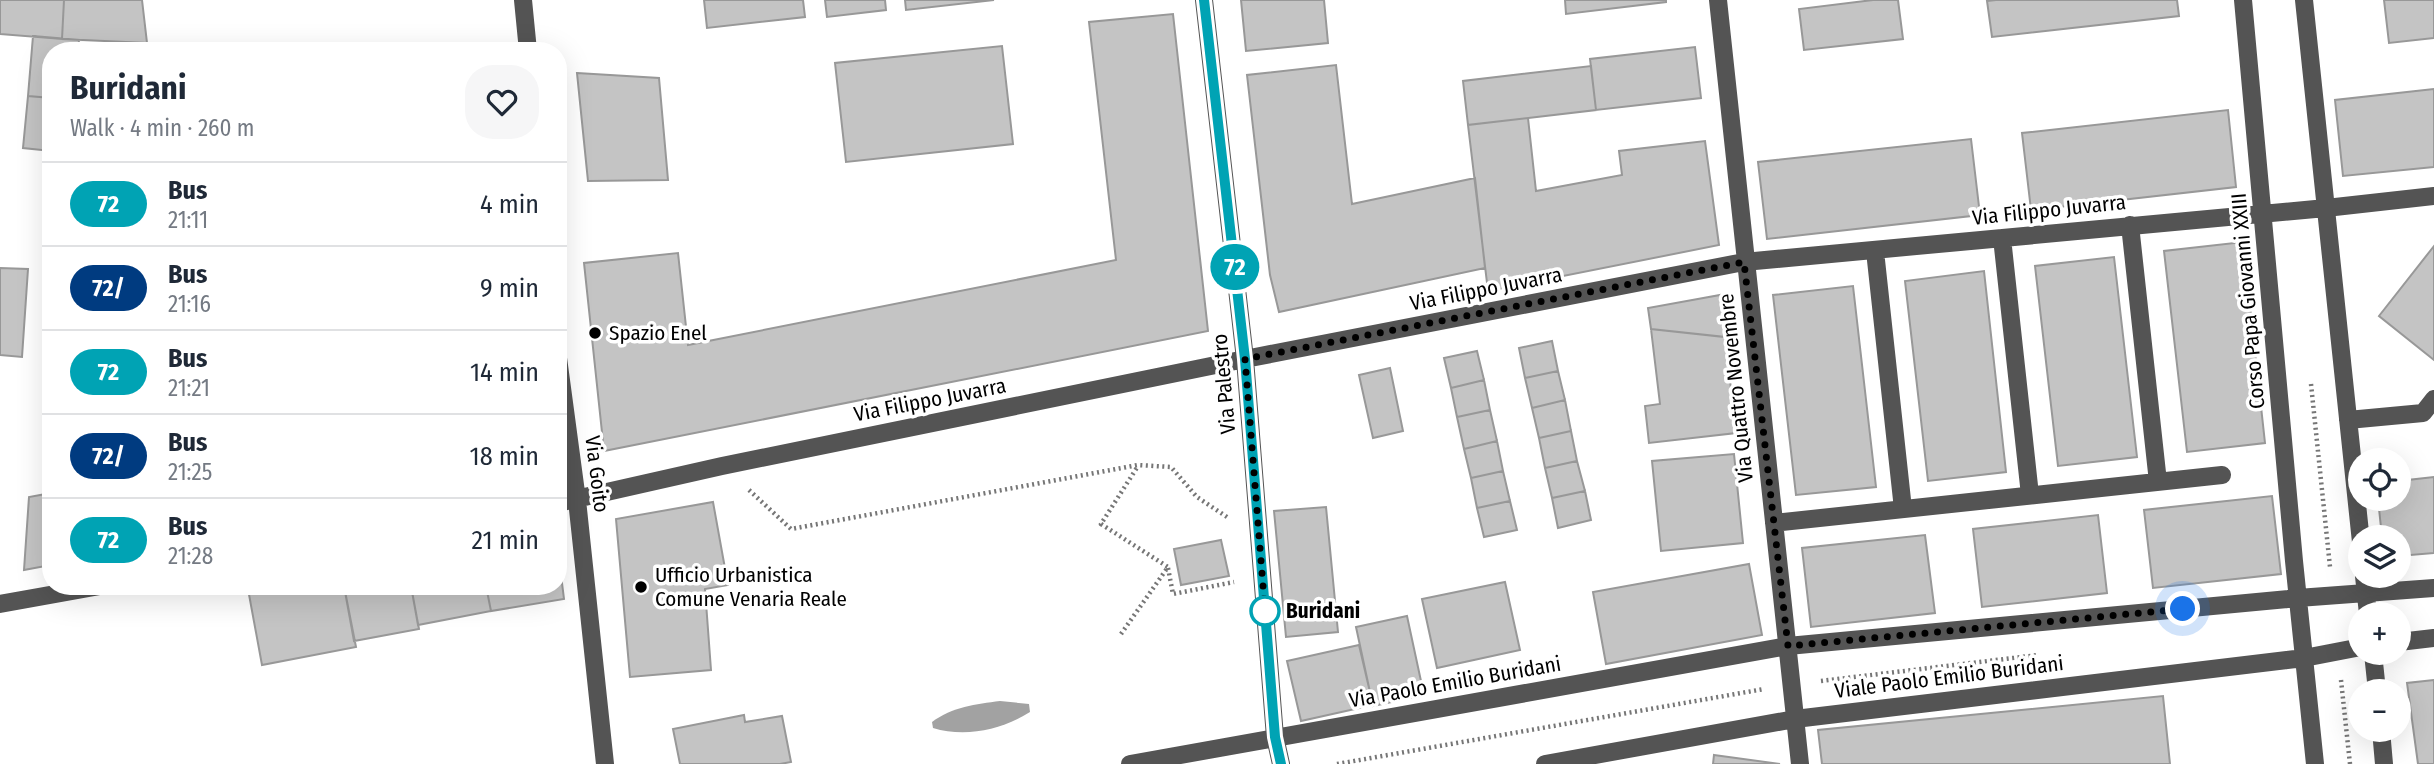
<!DOCTYPE html>
<meta charset="utf-8">
<style>
:root{--surface:#fff;--page:#f6f6f7;--text:#1f2937;--muted:#747a83;--line:#e0e1e3}
body{margin:0;font-family:"Fira Sans Condensed",sans-serif;background:var(--page);color:var(--text);height:100vh;display:flex;flex-direction:column;font-size:26px;white-space:nowrap}
*{box-sizing:border-box;margin:0}
p{font-size:23px;color:var(--muted)}
.icon{flex:none;width:38px;height:38px;fill:none;stroke:currentColor;stroke-width:2;stroke-linecap:round;stroke-linejoin:round}
.map{position:relative;flex:1;overflow:hidden}
.drawer{position:absolute;left:42px;top:42px;width:525px;height:553px;display:flex;flex-direction:column;background:var(--surface);border-radius:28px;box-shadow:0 7px 28px #0002}
.drawer>*{flex:none}
.badge{padding:0 14px;border-radius:23px;font-size:24px;line-height:46px}
.tools{position:absolute;left:2348px;top:448px;display:grid;gap:14px}
.tools a{display:grid;place-items:center;width:63px;height:63px;border-radius:50%;background:var(--surface);box-shadow:0 7px 28px #0002;font-size:35px}
.you{position:absolute;width:35px;height:35px;margin:-18px;border:5px solid #fff;border-radius:50%;background:#1a73e8;box-shadow:0 0 0 10px #1a73e833}
.map>.badge{position:absolute;translate:-50% -50%;box-shadow:0 0 0 4px #fff}
.round{display:grid;place-items:center;flex:none;width:74px;height:74px;border-radius:28px;background:var(--page)}
.head{display:flex;align-items:center;justify-content:space-between;height:119px;padding:0 28px}
h1{font-size:33px;font-weight:700;line-height:52px}
ul{padding:0;list-style:none}
li{display:flex;align-items:center;gap:21px;height:84px;padding:0 28px;border-top:2px solid var(--line)}
li div{flex:1}
li b{display:block;font-size:26px}
li em{font-style:normal}
li .badge{min-width:77px;font-weight:700;text-align:center}
.map>svg:first-child{display:block}
.water{fill:#a2a2a2}
.building{fill:#c4c4c4;stroke:#989898;stroke-width:2}
.lines{fill:none;stroke-linecap:round;stroke-linejoin:round}
.path{stroke:#767676;stroke-width:4.5;stroke-dasharray:2 3.5;stroke-linecap:butt}
.minor{stroke:#545454;stroke-width:18}
.line-casing{stroke:#fff;stroke-width:16}
.line{stroke:#00a3b4;stroke-width:10}
.walk{stroke:#000;stroke-width:7;stroke-dasharray:0 12.6}
.poi-dot{fill:#000;stroke:#fff;stroke-width:2.5}
.stop-dot{fill:#fff;stroke:#00a3b4;stroke-width:3.5}
.labels{text-anchor:middle;stroke-width:7;stroke-linejoin:round;paint-order:stroke}
.street-label{font-size:21px;fill:#000;stroke:#fff}
.poi-label{font-size:21px;fill:#000;stroke:#fff;text-anchor:start}
.stop-label{font-size:21px;font-weight:bold;fill:#000;stroke:#fff;text-anchor:start}
</style>
<div class="map">
<svg width="2434" height="764" viewBox="0 0 2434 764">
<rect width="100%" height="100%" fill="#fff"/>
<path class="water" d="M1000 701 1029 704 1030 712C1002 730 965 738 933 728L932 722C952 707 976 704 1000 701Z"/>
<path class="building" d="M0 0H64L62 39 0 34Z
M64 0H142L147 43 62 39Z
M704 0H803L805 17 707 28Z
M825 0H885L886 10 827 17Z
M905 0H994L906 10Z
M1241 0H1324L1328 43 1246 51Z
M1565 0H1666V2L1566 14Z
M1873 0H1898L1903 39 1804 50 1799 9Z
M1996 0H2177L2179 16 1992 37 1987 1Z
M2384 0H2434V38L2389 43Z
M1173 14 1208 331 604 451 584 263 678 253 688 345 1116 260 1089 22Z
M33 36 79 40 78 51H51V98L28 96Z
M1002 46 1013 144 846 162 835 63Z
M1695 47 1701 98 1596 110 1590 59Z
M1336 65 1352 204 1475 178 1485 268 1279 312 1270 275 1247 75Z
M1591 66 1596 110 1468 125 1463 81Z
M577 73 659 78 668 180 588 181Z
M2434 89V167L2343 176 2335 100Z
M28 96 51 98V151L23 148Z
M2228 110 2236 187 2031 210 2022 133Z
M1528 118 1536 191 1622 175 1619 151 1705 141 1719 245 1488 291 1468 125Z
M1971 139 1980 215 1767 239 1758 162Z
M2243 242 2265 443 2187 452 2164 251Z
M2434 246V360L2379 316Z
M2114 257 2137 457 2058 466 2035 266Z
M0 268 28 269 22 357 0 355Z
M1984 271 2006 472 1928 481 1905 281Z
M1853 286 1876 487 1796 495 1773 295Z
M1720 295 1725 337 1651 329 1648 308Z
M1651 329 1725 337 1736 433 1649 443 1645 406 1660 404Z
M1552 341 1558 371 1525 378 1519 348Z
M1477 351 1484 380 1451 388 1444 358Z
M1390 368 1403 431 1373 438 1359 375Z
M1558 371 1565 400 1532 408 1525 378Z
M1484 380 1490 410 1457 417 1451 388Z
M1565 400 1571 431 1539 438 1532 408Z
M1490 410 1497 441 1464 449 1457 417Z
M1571 431 1577 461 1545 468 1539 438Z
M1497 441 1503 471 1471 478 1464 449Z
M1734 454 1743 543 1661 551 1652 461Z
M1577 461 1585 491 1552 498 1545 468Z
M1503 471 1510 501 1477 508 1471 478Z
M2434 477V553L2399 556V537H2382L2378 499H2399V481Z
M1585 491 1591 520 1558 528 1552 498Z
M51 493V565L24 570 29 497Z
M2272 496 2281 574 2153 588 2144 510Z
M1510 501 1517 530 1484 537 1477 508Z
M713 502 728 585 705 589 711 670 630 677 616 519Z
M1326 507 1338 632 1286 637 1274 511Z
M2098 515 2107 593 1982 607 1973 529Z
M1925 535 1935 613 1811 627 1802 548Z
M1221 540 1229 576 1181 585 1174 549Z
M558 551 564 599 491 611 486 586H558Z
M1749 564 1762 635 1606 664 1593 592Z
M1505 582 1520 650 1437 668 1422 599Z
M264 586H344L356 647 262 665 248 589Z
M344 586H411L419 629 354 641Z
M411 586H486L491 611 418 625Z
M1407 616 1424 695 1373 706 1356 627Z
M1359 645 1373 705 1301 721 1287 661Z
M2434 680V764H2418L2407 683Z
M2163 696 2170 764H1822L1818 730Z
M744 715 745 722 782 716 791 762 780 764H680L673 729Z
M1714 755 1780 764H1713Z"/>
<g class="lines">
<path class="path" d="M2311 384 2330 567
M749 490 791 529 1138 465 1171 467 1197 497 1227 517
M1168 568 1173 594 1234 582
M1121 634 1168 567 1101 524 1138 466
M2341 680 2350 764
M1821 681 2038 655
M1337 764 1764 689"/>
<path class="minor" d="M523 0 528 51
M1204 0 1245 359 1275 737 1281 764
M1718 0 1800 764
M2243 0 2294 561 2315 764
M2304 0 2361 542
M2130 225 2158 482
M2002 238 2030 495
M1875 251 1903 509
M558 358 577 500 605 764
M2348 420 2423 413 2434 399
M558 503 722 466 1245 359 1744 262 2326 208 2434 196
M1774 523 2222 475
M2364 576 2368 614
M0 604 100 586
M2399 642 2434 638
M2373 653 2377 691
M2381 730 2384 764
M1130 764 1788 646 2298 598 2434 588
M1545 764 1795 719 2304 658 2361 647"/>
</g>
<g class="lines">
<g class="line-casing">
<path id="line" d="M1204 0 1245 359 1275 737 1281 764"/>
</g>
<use href="#line" class="line"/>
<path class="walk" d="M1265 611 1245 359 1744 262 1788 646 2183 609"/>
</g>
<g class="poi-dot">
<circle cx="595" cy="333" r="7"/>
<circle cx="641" cy="587" r="7"/>
</g>
<circle class="stop-dot" cx="1265" cy="611" r="14"/>
<g class="labels">
<g class="street-label">
<text transform="translate(2049 210) rotate(-6)" y="7">Via Filippo Juvarra</text>
<text transform="translate(1486 289) rotate(-11)" y="7">Via Filippo Juvarra</text>
<text transform="translate(2248 301) rotate(-95)" y="7">Corso Papa Giovanni XXIII</text>
<text transform="translate(1224 384) rotate(-95)" y="7">Via Palestro</text>
<text transform="translate(1736 388) rotate(-96)" y="7">Via Quattro Novembre</text>
<text transform="translate(930 400) rotate(-11)" y="7">Via Filippo Juvarra</text>
<text transform="translate(597 474) rotate(83)" y="7">Via Goito</text>
<text transform="translate(1949 677) rotate(-7)" y="7">Viale Paolo Emilio Buridani</text>
<text transform="translate(1455 682) rotate(-10)" y="7">Via Paolo Emilio Buridani</text>
</g>
<g class="poi-label">
<text x="609" y="340">Spazio Enel</text>
<text x="655" y="582">Ufficio Urbanistica<tspan x="655" dy="24">Comune Venaria Reale</tspan></text>
</g>
<g class="stop-label">
<text x="1286" y="618">Buridani</text>
</g>
</g>
</svg>
<div class="tools">
<a><svg class="icon" aria-label="locate" viewBox="0 0 24 24"><circle cx="12" cy="12" r="6"/><path d="M12 2v4M12 18v4M2 12h4M18 12h4"/></svg></a>
<a><svg class="icon" aria-label="layers" viewBox="0 0 24 24"><path d="M12 4l9 5-9 5-9-5zM3 14l9 5 9-5"/></svg></a>
<a>+</a>
<a>−</a>
</div>
<div class="you" style="left:2183px;top:609px"></div>
<b class="badge" style="left:1235px;top:267px;background:#00a3b4;color:#fff">72</b>
<section class="drawer">
<div class="head"><div><h1>Buridani</h1><p>Walk · 4 min · 260 m</p></div><a class="round"><svg class="icon" aria-label="heart" viewBox="0 0 24 24"><path d="M12 20l-8-8c-3-5 5-10 8-4 3-6 11-1 8 4z"/></svg></a></div>
<ul>
<li><span class="badge" style="background:#00a3b4;color:#fff">72</span><div><b>Bus</b><p>21:11</p></div><em>4 min</em></li>
<li><span class="badge" style="background:#003b80;color:#fff">72/</span><div><b>Bus</b><p>21:16</p></div><em>9 min</em></li>
<li><span class="badge" style="background:#00a3b4;color:#fff">72</span><div><b>Bus</b><p>21:21</p></div><em>14 min</em></li>
<li><span class="badge" style="background:#003b80;color:#fff">72/</span><div><b>Bus</b><p>21:25</p></div><em>18 min</em></li>
<li><span class="badge" style="background:#00a3b4;color:#fff">72</span><div><b>Bus</b><p>21:28</p></div><em>21 min</em></li>
</ul>
</section>
</div>
